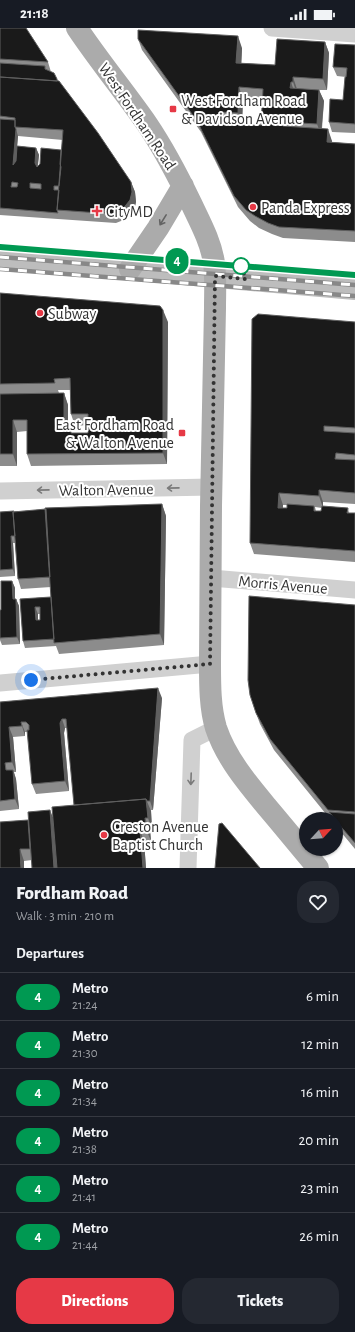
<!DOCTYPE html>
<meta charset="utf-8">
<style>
:root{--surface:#171b24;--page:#242831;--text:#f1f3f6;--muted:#9ea1a6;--line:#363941;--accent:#e63946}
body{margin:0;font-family:"Alegreya Sans",sans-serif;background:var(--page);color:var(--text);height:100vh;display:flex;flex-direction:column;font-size:15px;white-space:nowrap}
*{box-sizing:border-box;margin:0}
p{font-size:13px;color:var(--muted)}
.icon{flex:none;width:22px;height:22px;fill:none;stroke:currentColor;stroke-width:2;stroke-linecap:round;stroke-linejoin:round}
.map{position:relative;height:840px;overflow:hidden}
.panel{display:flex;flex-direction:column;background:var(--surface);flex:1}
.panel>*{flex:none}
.badge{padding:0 8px;border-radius:13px;font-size:14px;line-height:26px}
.needle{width:26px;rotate:64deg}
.fabs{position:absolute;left:299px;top:784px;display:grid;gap:8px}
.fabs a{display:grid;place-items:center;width:44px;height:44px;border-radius:50%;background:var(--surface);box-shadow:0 1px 3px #0004;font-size:20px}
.you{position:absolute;width:20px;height:20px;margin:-10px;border:3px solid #fff;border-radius:50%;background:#1a73e8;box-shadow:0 0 0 6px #1a73e833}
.map>.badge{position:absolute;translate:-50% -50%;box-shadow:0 0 0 2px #fff}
h2{padding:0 16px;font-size:15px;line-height:36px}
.round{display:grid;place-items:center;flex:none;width:42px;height:42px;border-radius:16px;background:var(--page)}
.overview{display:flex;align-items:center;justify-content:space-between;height:68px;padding:0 16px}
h1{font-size:19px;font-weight:800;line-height:30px}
.action{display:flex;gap:8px;margin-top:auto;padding:8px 16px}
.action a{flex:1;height:46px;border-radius:16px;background:var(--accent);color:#fff;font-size:16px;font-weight:800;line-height:46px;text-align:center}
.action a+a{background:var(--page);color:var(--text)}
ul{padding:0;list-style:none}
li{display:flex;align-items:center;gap:12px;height:48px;padding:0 16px;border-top:1px solid var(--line)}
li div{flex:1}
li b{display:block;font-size:15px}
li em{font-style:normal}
li .badge{min-width:44px;font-weight:700;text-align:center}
.status{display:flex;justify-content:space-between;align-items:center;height:28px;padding:0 20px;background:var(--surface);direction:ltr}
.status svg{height:11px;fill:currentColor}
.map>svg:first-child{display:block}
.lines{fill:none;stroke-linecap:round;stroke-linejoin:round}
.street{stroke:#d0d0d0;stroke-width:17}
.secondary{stroke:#bdbdbd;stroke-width:22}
.primary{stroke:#ababab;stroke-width:22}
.rail-casing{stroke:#888;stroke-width:4.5}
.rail{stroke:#fff;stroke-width:3;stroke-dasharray:9;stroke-linecap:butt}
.wall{fill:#8c8c8c;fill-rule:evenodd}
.shaded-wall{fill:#5f5f5f}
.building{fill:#1a1a1a;stroke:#5f5f5f;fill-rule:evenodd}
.oneway{stroke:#636363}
.oneway2{stroke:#7a7a7a}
.line-casing{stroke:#fff;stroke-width:9}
.line{stroke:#009952;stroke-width:6}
.walk{stroke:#333;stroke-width:4;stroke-dasharray:0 7.2}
.poi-dot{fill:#e63946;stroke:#fff;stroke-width:1.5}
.stop-dot{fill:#fff;stroke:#009952;stroke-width:2}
.labels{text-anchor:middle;stroke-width:4;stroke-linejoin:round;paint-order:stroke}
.poi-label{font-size:16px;fill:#333;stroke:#fff;text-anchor:start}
.street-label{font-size:16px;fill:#333;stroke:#fff}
</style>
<div class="status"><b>21:18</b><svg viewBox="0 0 49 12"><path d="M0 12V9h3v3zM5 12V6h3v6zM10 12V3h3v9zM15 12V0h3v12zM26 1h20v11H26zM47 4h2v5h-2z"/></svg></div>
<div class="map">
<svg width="355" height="840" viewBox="0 0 355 840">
<rect width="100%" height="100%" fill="#fff"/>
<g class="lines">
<path class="street" d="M272 0 355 6
M0 463 212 459
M211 550 355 562
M0 655 210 636
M188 840 192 712 216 700"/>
<path class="secondary" d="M0 230 355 261"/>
<path class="primary" d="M77 0C99 33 124 63 147 96 164 121 178 148 191 175 200 194 211 214 214 235 216 250 215 265 215 280L211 478 210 636C210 657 210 680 216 700 226 730 247 755 267 779 284 799 301 820 318 840
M130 241 158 200 183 158"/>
<g class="rail-casing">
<path id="rail" d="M0 219 355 247
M0 229 355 257
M0 241 355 268"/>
</g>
<use href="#rail" class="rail"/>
</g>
<path class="wall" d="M0 0 48 34 51 44 57 51 58 53 131 154 135 164 136 174 134 182 126 191 116 195 0 187ZM18 108 63 112 62 124 61 122 38 138 39 127 36 120 17 118Z
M138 11 242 20 241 35 275 37 325 14 329 25 327 62H319L324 73 322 101 332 113V114L355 116V214L283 210 272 206 259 200 250 193 238 179 201 104 142 22ZM243 71 263 72 261 97 242 96Z
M355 17V105L332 104 329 94 343 72 346 49 337 48 333 39Z
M0 265 168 294 167 436 31 438 27 426V403L17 404V438H0ZM58 362H70L71 386 75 398 88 397V405H72L68 403V377L64 365H59Z
M355 294V476L323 474V478L348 480 349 485H355V534L254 526 250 515ZM283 477H287V480H283ZM315 479 322 480 321 483H316Z
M162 476 166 488 164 617 59 626 56 618 25 620 23 613 20 571 51 569V559L21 561 18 551 15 515H13L15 548 0 549V484ZM38 586H40V592H38Z
M12 553 15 560V571H16L19 578 20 616 2 617 0 612V582H1Z
M355 577V821L336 798V791H330L274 722 260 696 256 685Z
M162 670 153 782H151L152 802H150L151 813H144L146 840H57L32 832 24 833 0 840 28 792 53 789 74 777 67 700H65L64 705 69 763 36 766 32 756 28 704H25V708L13 709 16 744H14L16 751 19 781 0 783V674Z"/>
<path class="shaded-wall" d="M238 8 242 20 241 46 236 35Z
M325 14 329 25 327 62 323 51Z
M293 49 297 61V66L293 54Z
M291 54 295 66 290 60Z
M239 59 243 71 242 96 238 85Z
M319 62 324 73 321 107 317 96Z
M219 84 223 95H218Z
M16 101 18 108 15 144 13 137Z
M328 101 332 113 331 126 327 114Z
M36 120 39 127 37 142 35 135Z
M61 122 63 129 62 143 60 136Z
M131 154 135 164 136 174 134 182 126 191 122 182Z
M163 282 168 294 167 436 163 425Z
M64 365 68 377V414L64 403Z
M13 392 17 404V438L13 426Z
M319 462 323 474V480L319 468Z
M279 465 283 477 282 491 278 480Z
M162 476 166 488 164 617 160 606Z
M11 508 13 515 15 548 13 541Z
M12 553 15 560V578L13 571Z
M16 571 19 578 20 616 17 609Z
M35 579 38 586V599L36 592Z
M158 660 162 670 153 782 150 773Z
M62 691 65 700 64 705 69 763 65 753 60 695Z
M21 694 25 704V708L22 698Z
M9 699 13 709 16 744 12 734Z
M13 742 16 751 19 781 15 771Z
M146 771 151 783 152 802 148 790Z
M50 782 54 792 57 840H54Z
M145 790 150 802 151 813 146 801Z
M140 802 144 813 146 840H143Z
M20 821 24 833V840H21Z"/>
<path class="building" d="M0 0H26L48 34 0 31Z
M138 2 238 8 236 35 275 37 277 11 325 14 323 51 293 49V54H291L290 60 319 62 317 96 284 94 283 98 328 101 327 114 355 116V203L279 199 268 195 255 188 246 182 234 168 197 93 138 11ZM239 59 263 61 261 97 218 95 219 84 238 85Z
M335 16 355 17V96L329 94 330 71 343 72 345 49H346L347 40 333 39Z
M0 35 45 38V41L54 45 57 51V53L0 49Z
M0 49 59 53 98 105 131 154 132 164 130 172 122 182 113 186 57 182 63 102 15 99V90L0 88Z
M0 91 15 92V99L16 101 13 137 16 133 17 118 36 120 35 135 37 139 40 136 41 120 61 122 60 136 61 139 59 158H54V162H59L57 182 58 185 0 180ZM12 154 18 155 17 159H11ZM30 155 41 156V161L30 160Z
M0 265 160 278 163 282V425L27 426V392H13V426H0V366L64 365V403H71V405H88V386H71L70 350 54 351 55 355 0 356Z
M258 286 355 294V400L324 398V403L355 405V427L336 425 335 431 355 432V465L319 462V468L279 465 278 480H287V476L314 478V483H321L322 478 348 480 347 485H355V523L250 515 252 291Z
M162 476 160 606 54 615 45 480Z
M46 481 50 549 18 551 13 484Z
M14 483 13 484 15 508H11L13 541 0 542V484Z
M1 553H12L13 571H16L17 609 0 610V582H1Z
M249 568 355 577V784L328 782 270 711 256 685 250 667 248 652Z
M51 569 54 611 23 613 20 571ZM35 579H40V592H36Z
M158 660 150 773H147L146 771 74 777 66 691H62L60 695 65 753 32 756 27 702H29V697L26 694H21L22 698 9 699 12 734 5 735 6 742H13L15 771 0 773V674Z
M146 771 148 790H145L146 801 140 802 143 840H57L52 779Z
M50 782 54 840H32L28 784Z
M329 784 355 786V815L336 793V791H335Z
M28 792 30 821H20L21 840H0V794Z
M222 795 260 840H215L219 796Z"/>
<defs><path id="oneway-shaft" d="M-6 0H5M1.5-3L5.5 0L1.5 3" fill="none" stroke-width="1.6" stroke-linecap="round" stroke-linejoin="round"/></defs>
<use class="oneway" href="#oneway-shaft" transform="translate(163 192) rotate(122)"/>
<g class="oneway2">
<use href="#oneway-shaft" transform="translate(173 460) rotate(179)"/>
<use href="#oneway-shaft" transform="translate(43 462) rotate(179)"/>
<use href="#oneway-shaft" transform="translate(191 751) rotate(92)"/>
</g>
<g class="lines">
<g class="line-casing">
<path id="line" d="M0 219 355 247"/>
</g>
<use href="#line" class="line"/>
<path class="walk" d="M31 652 210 636 215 248 246 251 241 238"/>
</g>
<g class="poi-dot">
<rect x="169" y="77" width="8" height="8" rx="2"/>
<circle cx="253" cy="179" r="4"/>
<path d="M95 177h4v4h4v4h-4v4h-4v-4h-4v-4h4z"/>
<circle cx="40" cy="285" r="4"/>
<rect x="178" y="401" width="8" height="8" rx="2"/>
<circle cx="104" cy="807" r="4"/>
</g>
<circle class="stop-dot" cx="241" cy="238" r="8"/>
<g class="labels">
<g class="poi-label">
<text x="181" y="78">West Fordham Road<tspan x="181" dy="18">&amp; Davidson Avenue</tspan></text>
<text x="261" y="185">Panda Express</text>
<text x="106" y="189">CityMD</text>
<text x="48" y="291">Subway</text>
<text x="174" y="402" text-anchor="end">East Fordham Road<tspan x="174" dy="18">&amp; Walton Avenue</tspan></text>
<text x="112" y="804">Creston Avenue<tspan x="112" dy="18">Baptist Church</tspan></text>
</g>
<g class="street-label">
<text transform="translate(138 88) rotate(56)" y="6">West Fordham Road</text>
<text transform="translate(106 461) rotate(-1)" y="6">Walton Avenue</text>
<text transform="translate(283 556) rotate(5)" y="6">Morris Avenue</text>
</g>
</g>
</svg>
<div class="fabs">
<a><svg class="needle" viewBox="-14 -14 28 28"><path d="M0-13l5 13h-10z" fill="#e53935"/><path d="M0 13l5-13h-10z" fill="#9ea1a6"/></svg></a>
</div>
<div class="you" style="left:31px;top:652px"></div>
<b class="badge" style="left:177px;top:233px;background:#009952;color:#fff">4</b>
</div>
<section class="panel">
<div class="overview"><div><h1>Fordham Road</h1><p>Walk · 3 min · 210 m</p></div><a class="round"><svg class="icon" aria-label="heart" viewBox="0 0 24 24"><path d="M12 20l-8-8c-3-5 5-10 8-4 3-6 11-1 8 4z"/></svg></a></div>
<h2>Departures</h2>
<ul>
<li><span class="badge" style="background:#009952;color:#fff">4</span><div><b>Metro</b><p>21:24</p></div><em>6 min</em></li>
<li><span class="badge" style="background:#009952;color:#fff">4</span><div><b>Metro</b><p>21:30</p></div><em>12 min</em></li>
<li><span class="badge" style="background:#009952;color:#fff">4</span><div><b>Metro</b><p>21:34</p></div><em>16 min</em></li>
<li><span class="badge" style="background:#009952;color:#fff">4</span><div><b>Metro</b><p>21:38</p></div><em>20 min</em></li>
<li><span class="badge" style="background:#009952;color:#fff">4</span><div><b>Metro</b><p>21:41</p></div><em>23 min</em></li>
<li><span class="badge" style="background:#009952;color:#fff">4</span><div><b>Metro</b><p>21:44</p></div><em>26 min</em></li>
</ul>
<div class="action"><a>Directions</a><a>Tickets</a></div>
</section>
